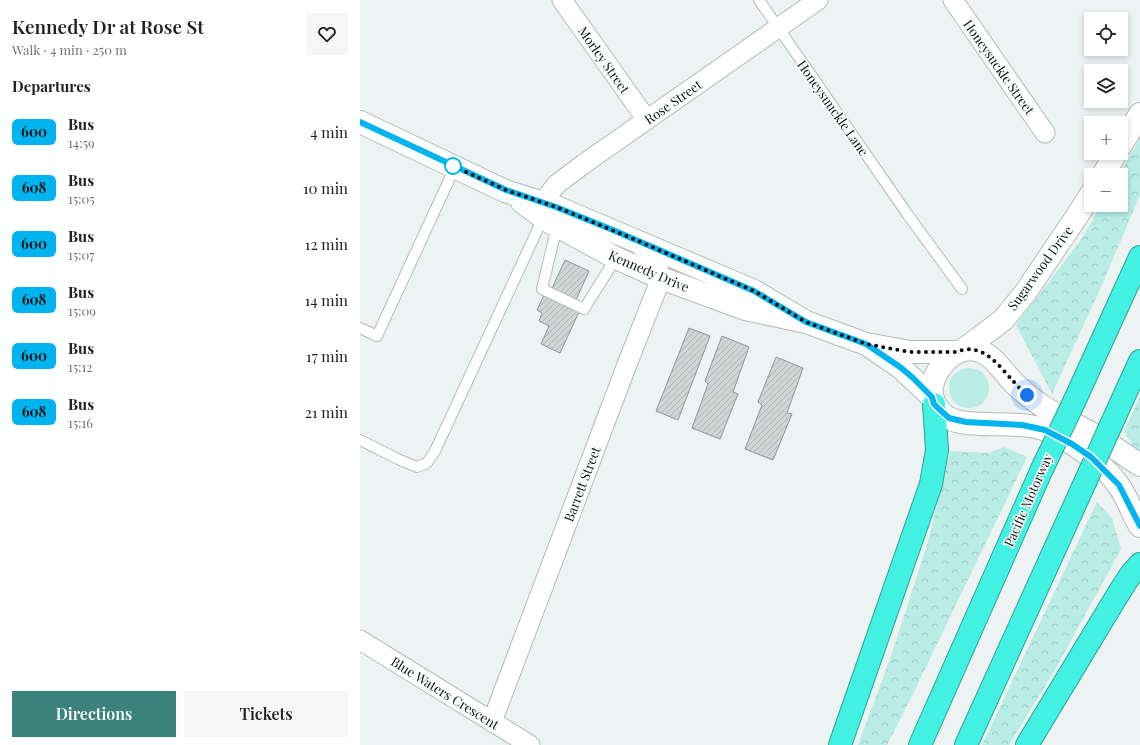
<!DOCTYPE html>
<meta charset="utf-8">
<style>
:root{--surface:#fff;--page:#f6f6f6;--text:#202124;--muted:#757577;--accent:#3b827b}
body{margin:0;font-family:"Playfair Display",serif;background:var(--page);color:var(--text);height:100vh;display:flex;flex-direction:column;font-size:15px;white-space:nowrap}
*{box-sizing:border-box;margin:0}
p{font-size:13px;color:var(--muted)}
.icon{flex:none;width:22px;height:22px;fill:none;stroke:currentColor;stroke-width:2;stroke-linecap:round;stroke-linejoin:round}
.map{position:relative;flex:1;overflow:hidden}
.sheet{display:flex;flex-direction:column;background:var(--surface);width:360px}
.sheet>*{flex:none}
.badge{padding:0 8px;border-radius:6px;font-size:14px;line-height:26px}
.fabs{position:absolute;left:724px;top:12px;display:grid;gap:8px}
.fabs a{display:grid;place-items:center;width:44px;height:44px;border-radius:0px;background:var(--surface);box-shadow:0 2px 6px #0003;font-size:20px}
.you{position:absolute;width:20px;height:20px;margin:-10px;border:3px solid #fff;border-radius:50%;background:#1a73e8;box-shadow:0 0 0 6px #1a73e833}
.map>.badge{position:absolute;translate:-50% -50%;box-shadow:0 0 0 2px #fff}
h2{padding:0 12px;font-size:15px;line-height:36px}
.round{display:grid;place-items:center;flex:none;width:42px;height:42px;border-radius:0px;background:var(--page)}
.headline{display:flex;align-items:center;justify-content:space-between;height:68px;padding:0 12px}
h1{font-size:19px;font-weight:600;line-height:30px}
.action{display:flex;gap:8px;margin-top:auto;padding:8px 12px}
.action a{flex:1;height:46px;border-radius:0px;background:var(--accent);color:#fff;font-size:16px;font-weight:600;line-height:46px;text-align:center}
.action a+a{background:var(--page);color:var(--text)}
ul{padding:0;list-style:none}
li{display:flex;align-items:center;gap:12px;height:56px;padding:0 12px}
li div{flex:1}
li b{display:block;font-size:15px}
li em{font-style:normal}
li .badge{min-width:44px;font-weight:700;text-align:center}
main{display:flex;flex:1;min-height:0}
.map>svg:first-child{display:block}
.green{fill:#b8ece5}
.forest{fill:url(#forest-crowns)}
.building{fill:url(#building-hatch);stroke:#8f9594}
.lines{fill:none;stroke-linecap:round;stroke-linejoin:round}
.lane-casing{stroke:#b5bbba;stroke-width:12}
.street-casing{stroke:#b5bbba;stroke-width:21}
.secondary-casing{stroke:#b5bbba;stroke-width:24}
.highway-casing{stroke:#2fa298;stroke-width:24}
.lane{stroke:#fff;stroke-width:10}
.street{stroke:#fff;stroke-width:19}
.secondary{stroke:#fff;stroke-width:22}
.highway{stroke:#42f1e2;stroke-width:22}
.highway-bridge-casing{stroke:#2fa298;stroke-width:24;stroke-linecap:butt}
.highway-bridge{stroke:#42f1e2;stroke-width:22}
.line-casing{stroke:#fff;stroke-width:9}
.line{stroke:#00b5ef;stroke-width:6}
.walk{stroke:#0c0e0e;stroke-width:4;stroke-dasharray:0 7.2}
.stop-dot{fill:#fff;stroke:#00b5ef;stroke-width:2}
.labels{text-anchor:middle;stroke-width:3;stroke-linejoin:round;paint-order:stroke}
.street-label{font-size:13px;fill:#0c0e0e;stroke:#fcffff}
</style>
<main>
<section class="sheet">
<div class="headline"><div><h1>Kennedy Dr at Rose St</h1><p>Walk · 4 min · 250 m</p></div><a class="round"><svg class="icon" aria-label="heart" viewBox="0 0 24 24"><path d="M12 20l-8-8c-3-5 5-10 8-4 3-6 11-1 8 4z"/></svg></a></div>
<h2>Departures</h2>
<ul>
<li><span class="badge" style="background:#00b5ef;color:#111">600</span><div><b>Bus</b><p>14:59</p></div><em>4 min</em></li>
<li><span class="badge" style="background:#00b5ef;color:#111">608</span><div><b>Bus</b><p>15:05</p></div><em>10 min</em></li>
<li><span class="badge" style="background:#00b5ef;color:#111">600</span><div><b>Bus</b><p>15:07</p></div><em>12 min</em></li>
<li><span class="badge" style="background:#00b5ef;color:#111">608</span><div><b>Bus</b><p>15:09</p></div><em>14 min</em></li>
<li><span class="badge" style="background:#00b5ef;color:#111">600</span><div><b>Bus</b><p>15:12</p></div><em>17 min</em></li>
<li><span class="badge" style="background:#00b5ef;color:#111">608</span><div><b>Bus</b><p>15:16</p></div><em>21 min</em></li>
</ul>
<div class="action"><a>Directions</a><a>Tickets</a></div>
</section>
<div class="map">
<svg width="780" height="745" viewBox="0 0 780 745">
<defs>
<pattern id="forest-crowns" width="20" height="18" patternUnits="userSpaceOnUse"><rect width="20" height="18" fill="#b8ece5"/><path d="M2 6a3 3 0 1 1 6 0M12 15a3 3 0 1 1 6 0" fill="none" stroke="#9dc9c3"/></pattern>
<pattern id="building-hatch" width="6" height="6" patternUnits="userSpaceOnUse"><rect width="6" height="6" fill="#cfd5d4"/><path d="M-1 1l2-2M0 6l6-6M5 7l2-2" fill="none" stroke="#b1b6b5"/></pattern>
</defs>
<rect width="100%" height="100%" fill="#ecf3f2"/>
<path class="green" d="M589 388a20 20 0 1 1 40 0a20 20 0 1 1-40 0Z"/>
<path class="forest" d="M780 138V195L742 285 692 394 656 325 723 237 741 205H761V175H759Z
M780 397V453L778 454 764 431Z
M644 447 667 457 553 694 527 745H498L530 659 568 542 590 451 629 453Z
M737 502 752 518 761 549 695 670 649 745H622Z"/>
<path class="building" d="M205 260 229 271 212 309 188 297Z
M184 295 219 312 200 353 181 344 189 326 179 321 182 313 177 310Z
M329 328 350 336 318 420 296 411Z
M362 336 389 347 373 392 378 394 360 439 332 428 348 384 345 381Z
M416 357 443 368 427 413 432 414 413 460 385 449 402 405 398 402Z"/>
<g class="lines">
<g class="lane-casing">
<path id="lane" d="M399 0 548 215 602 289
M197 226 182 289 224 309 256 258
M0 328 17 336 95 167
M0 440 40 460 57 467 67 463 75 451 183 218"/>
</g>
<g class="street-casing">
<path id="street" d="M202 0 287 120
M593 0 685 133
M178 214 192 190 197 184 225 163 458 0
M0 640 170 745
M132 722 266 367 298 286C304 265 289 255 276 241"/>
</g>
<g class="secondary-casing">
<path id="secondary" d="M0 122 145 191 196 207 394 291 446 322
M761 145 780 114
M743 175 756 153
M162 202 188 221 256 258 301 278 385 309 446 322 506 344 550 352H597
M512 348 540 367 572 397
M603 350 643 320 665 293 717 216 731 194
M780 465C763 454 747 442 729 432 701 417 680 408 656 385 643 373 634 354 616 350 595 345 575 368 572 387 570 402 581 417 596 421 625 428 657 420 686 430 710 439 745 465 759 486 768 499 772 513 780 526"/>
</g>
<g class="highway-casing">
<path id="highway" d="M714 402 780 257
M751 425 780 361
M480 745 571 484 577 450 574 404
M560 745 682 469
M606 745 722 489
M667 745 760 591 771 574 780 564"/>
</g>
<use href="#lane" class="lane"/>
<use href="#street" class="street"/>
<use href="#secondary" class="secondary"/>
<use href="#highway" class="highway"/>
<g class="highway-bridge-casing">
<path id="highway-bridge" d="M682 469 714 402
M722 489 751 425"/>
</g>
<use href="#highway-bridge" class="highway-bridge"/>
</g>
<g class="lines">
<g class="line-casing">
<path id="line" d="M0 122 146 190 196 207 253 230 394 291 446 322 506 344 540 367 552 377 572 397 574 404 579 409 589 418 606 422 662 425 685 430 712 444 731 457 759 485 780 526"/>
</g>
<use href="#line" class="line"/>
<path class="walk" d="M93 166 146 190 196 207 276 240 394 291 446 322 506 344 550 352H597C622 341 639 366 654 382 658 387 663 391 667 395"/>
</g>
<circle class="stop-dot" cx="93" cy="166" r="8"/>
<g class="labels">
<g class="street-label">
<text transform="translate(244 60) rotate(55)" y="5">Morley Street</text>
<text transform="translate(639 67) rotate(55)" y="5">Honeysuckle Street</text>
<text transform="translate(313 102) rotate(-35)" y="5">Rose Street</text>
<text transform="translate(473 108) rotate(55)" y="5">Honeysuuckle Lane</text>
<text transform="translate(680 268) rotate(-54)" y="5">Sugarwood Drive</text>
<text transform="translate(289 271) rotate(23)" y="5">Kennedy Drive</text>
<text transform="translate(222 484) rotate(-69)" y="5">Barrett Street</text>
<text transform="translate(668 500) rotate(-66)" y="5">Pacific Motorway</text>
<text transform="translate(85 693) rotate(32)" y="5">Blue Waters Crescent</text>
</g>
</g>
</svg>
<div class="fabs">
<a><svg class="icon" aria-label="locate" viewBox="0 0 24 24"><circle cx="12" cy="12" r="6"/><path d="M12 2v4M12 18v4M2 12h4M18 12h4"/></svg></a>
<a><svg class="icon" aria-label="layers" viewBox="0 0 24 24"><path d="M12 4l9 5-9 5-9-5zM3 14l9 5 9-5"/></svg></a>
<a>+</a>
<a>−</a>
</div>
<div class="you" style="left:667px;top:395px"></div>
</div>
</main>
